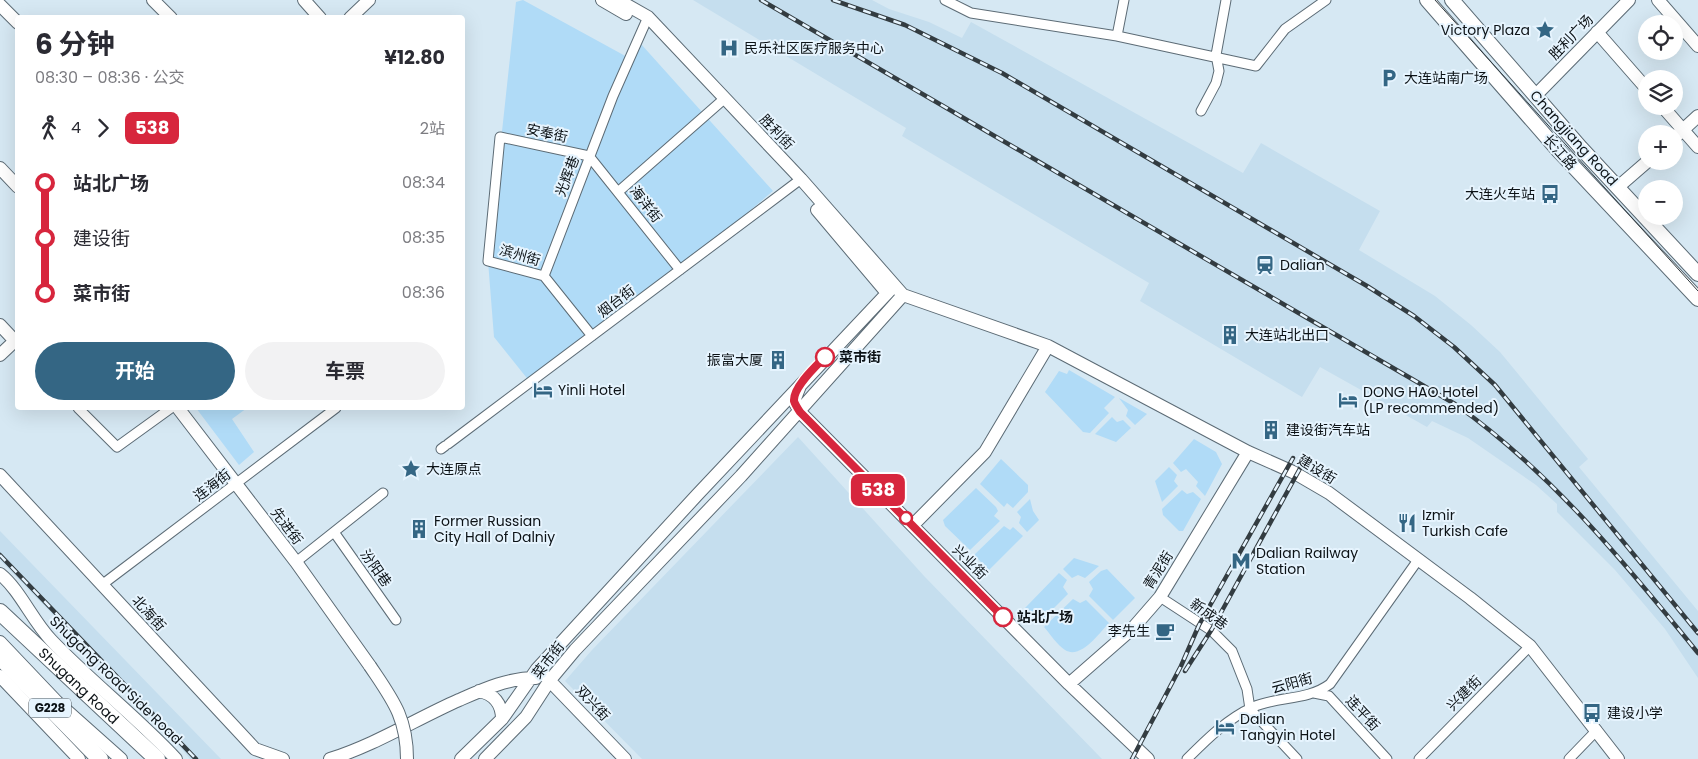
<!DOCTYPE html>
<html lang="zh">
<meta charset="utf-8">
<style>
:root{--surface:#fff;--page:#f2f2f3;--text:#2b2b33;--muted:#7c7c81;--accent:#346684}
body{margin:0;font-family:Poppins,"Noto Sans SC",sans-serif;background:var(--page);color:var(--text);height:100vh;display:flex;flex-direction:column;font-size:19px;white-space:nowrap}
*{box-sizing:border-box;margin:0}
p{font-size:16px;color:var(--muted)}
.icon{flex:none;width:28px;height:28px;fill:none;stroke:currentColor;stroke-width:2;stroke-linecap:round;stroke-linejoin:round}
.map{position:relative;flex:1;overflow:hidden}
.drawer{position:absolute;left:15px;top:15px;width:450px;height:395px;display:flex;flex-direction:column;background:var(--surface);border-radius:5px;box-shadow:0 5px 20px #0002}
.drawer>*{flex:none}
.badge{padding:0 10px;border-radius:8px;font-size:18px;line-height:32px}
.fabs{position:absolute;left:1638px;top:15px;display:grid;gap:10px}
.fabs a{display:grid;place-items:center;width:45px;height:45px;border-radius:50%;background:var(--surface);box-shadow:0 5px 20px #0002;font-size:25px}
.map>.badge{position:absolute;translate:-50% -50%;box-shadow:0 0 0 2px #fff}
.legs{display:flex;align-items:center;gap:8px;height:55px;padding:0 20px;font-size:16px}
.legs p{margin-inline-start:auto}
.summary{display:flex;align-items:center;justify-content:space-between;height:85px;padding:0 20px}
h1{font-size:28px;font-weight:700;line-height:38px}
.button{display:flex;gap:10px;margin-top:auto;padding:10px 20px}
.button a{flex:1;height:58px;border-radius:30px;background:var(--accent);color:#fff;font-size:20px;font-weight:700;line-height:58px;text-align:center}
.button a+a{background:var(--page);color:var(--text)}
ul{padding:0 20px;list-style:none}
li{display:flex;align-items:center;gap:18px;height:55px;font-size:19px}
li i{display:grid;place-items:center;width:8px;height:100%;margin:0 6px;background:currentColor}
li i::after{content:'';width:12px;height:12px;margin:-6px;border:4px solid;border-radius:50%;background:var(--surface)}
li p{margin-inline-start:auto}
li:first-child i{background:linear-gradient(#0000 50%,currentColor 0)}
li:last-child i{background:linear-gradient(currentColor 50%,#0000 0)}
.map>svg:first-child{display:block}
.built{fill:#c5deee}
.green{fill:#b0dbf7}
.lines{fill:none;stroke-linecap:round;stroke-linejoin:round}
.street-casing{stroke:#5c6b75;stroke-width:11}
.secondary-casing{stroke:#5c6b75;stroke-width:14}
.primary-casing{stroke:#5c6b75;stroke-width:16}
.highway-casing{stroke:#5c6b75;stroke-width:18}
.street{stroke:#fff;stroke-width:9}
.secondary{stroke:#fff;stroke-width:12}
.primary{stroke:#fff;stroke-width:14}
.highway{stroke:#fff;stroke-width:16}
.tram{stroke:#333c41;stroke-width:1}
.rail-casing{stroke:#333c41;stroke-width:4.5}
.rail{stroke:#e6f4fe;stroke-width:2.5;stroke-dasharray:8;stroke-linecap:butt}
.secondary-bridge-casing{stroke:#5c6b75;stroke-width:14;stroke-linecap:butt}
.secondary-bridge{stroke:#fff;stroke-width:12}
.line-1-casing{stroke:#fff;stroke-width:11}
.line-1{stroke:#d7263d;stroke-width:8}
.stop-1-dot{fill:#fff;stroke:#d7263d;stroke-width:2.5}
.labels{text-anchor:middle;stroke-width:4;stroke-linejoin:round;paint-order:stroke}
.shield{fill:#e6f4fe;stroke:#4d565c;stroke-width:1}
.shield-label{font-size:12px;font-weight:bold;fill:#0c1216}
.poi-label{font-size:14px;fill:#0c1216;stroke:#e6f4fe;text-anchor:start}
.street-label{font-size:14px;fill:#0c1216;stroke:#e6f4fe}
.stop-label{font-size:14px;font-weight:bold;fill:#0c1216;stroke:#e6f4fe;text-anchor:start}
</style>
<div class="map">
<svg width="1698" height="759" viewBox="0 0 1698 759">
<rect width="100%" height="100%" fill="#d6e8f3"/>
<path class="built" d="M693 0H872L889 9 929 22 962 38 971 22 1243 173 1261 143 1380 211 1359 250 1435 296 1471 325 1500 352 1588 459 1579 467 1698 611V678L1665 629 1615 570 1557 512V504L1536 485 1468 438 1432 421 1427 427 1320 367 1302 397 1140 301 1149 283 902 136 906 128Z
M798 437 925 577 1102 759H642L565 681 592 650Z
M0 531 221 759H190L176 742 0 560Z"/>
<path class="green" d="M523 0 629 58 635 59 641 44 773 191 680 270 530 382 494 337 488 261 516 2Z
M1069 370 1115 397 1104 408 1109 413 1090 433 1083 432 1045 392 1059 371 1067 374Z
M1119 398 1147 414 1135 425 1126 416 1128 410Z
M196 408H247L232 419 254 452 239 465Z
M1112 417 1117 422 1123 420 1131 428 1116 442 1095 434Z
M1194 439 1216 452 1222 464 1205 496 1196 486 1198 482 1186 469 1181 472 1173 463Z
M1001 459 1028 485V492L1013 508 1007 503 1004 507 980 484Z
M1169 467 1177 475 1174 481 1178 486 1162 502 1155 481Z
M976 488 996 507 998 511 994 516 1000 521 970 550 945 526 943 520Z
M1182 490 1187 494 1193 492 1201 499 1183 531H1179L1163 515 1162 509Z
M1030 499 1033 511 1039 520 1027 532 1019 523 1021 517 1017 512Z
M1004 526 1010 530 1013 527 1023 536 989 570 974 555Z
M1074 558 1099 566 1085 578 1078 575 1072 578 1063 569Z
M1107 569 1135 598 1113 620 1089 596 1093 589 1089 582 1101 571Z
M1059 573 1067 580 1063 587 1068 594 1039 623 1025 608Z
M1073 599 1080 603 1086 600 1109 623C1100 632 1081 660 1065 650 1057 645 1050 634 1044 627Z"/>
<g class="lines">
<g class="street-casing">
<path id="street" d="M945 0 971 13 1117 36 1256 66 1285 29 1326 0
M1117 36 1124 0
M1201 111 1216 83 1219 71 1216 55 1226 0
M618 192 724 99
M544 276 488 261 500 137 589 156 680 270
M544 276 613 96 648 17
M544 276 592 336
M78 408 117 447 171 408
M448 444 801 179
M441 449 445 446
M334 532 396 620
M296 562 383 493
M103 584 336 408
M1160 597 1212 631 1232 651 1247 689 1250 709 1297 759
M1314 693 1329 696 1387 759
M1187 759C1207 739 1227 719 1253 707 1278 696 1307 701 1330 684L1418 560
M1419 759 1530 646
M1569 759 1597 730"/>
</g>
<g class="secondary-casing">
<path id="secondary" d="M153 0 171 18
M304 0 320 18
M602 0 626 14
M618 0 648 17 801 179 903 295 1048 346 1248 452 1293 472 1329 493 1470 598 1530 646 1618 759
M1658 0 1698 46
M0 5 18 23
M350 18 369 0
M1597 32 1646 88
M1535 96 1629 0
M1662 106 1698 147
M1674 138 1698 116
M0 168 18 187
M1618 187 1648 161
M817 210 887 293
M0 325 15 341
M0 355 18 338
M800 386 794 401 800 412 1069 684 1148 759
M178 408 296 562 370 666
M0 475 255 749 283 759
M913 525 985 452 1048 346
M0 574C20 590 32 620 51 640 91 682 137 717 176 759
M0 642 57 702 121 759
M0 676 79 759
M545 676 625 759
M1069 684 1133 628 1160 597 1248 452
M479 691C494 694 502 704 502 719
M330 759C375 745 416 719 459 700 484 689 508 678 536 678
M461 759 502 719 537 669 697 495 894 286
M485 759 526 717 550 680 575 650 741 476 903 295"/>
</g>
<g class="primary-casing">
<path id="primary" d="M1427 0 1557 149 1698 299
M1452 0 1581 148 1698 274"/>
</g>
<g class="highway-casing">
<g id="highway">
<path id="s1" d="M0 612 157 759"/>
<path d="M0 657 100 759"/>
</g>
</g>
<use href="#street" class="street"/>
<use href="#secondary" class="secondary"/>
<use href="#primary" class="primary"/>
<use href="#highway" class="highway"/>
<path class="tram" d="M1435 0 1698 291"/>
<g class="rail-casing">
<path id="rail" d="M761 0 1455 404C1551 472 1624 562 1698 653
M833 0 905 25 1002 73 1367 286 1414 316 1454 347 1495 385 1698 633
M0 555 196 759
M1185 671 1212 629 1303 463
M1132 759 1181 666 1199 625 1293 458"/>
</g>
<use href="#rail" class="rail"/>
<g class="secondary-bridge-casing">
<path id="secondary-bridge" d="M370 666C392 699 407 717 407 759"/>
</g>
<use href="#secondary-bridge" class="secondary-bridge"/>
</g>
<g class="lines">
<g class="line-1-casing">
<path id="line-1" d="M825 357C816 366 793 387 794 401 795 404 798 409 800 412L1003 617"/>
</g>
<use href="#line-1" class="line-1"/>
</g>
<defs>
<g id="sight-bare" transform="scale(1.5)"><path d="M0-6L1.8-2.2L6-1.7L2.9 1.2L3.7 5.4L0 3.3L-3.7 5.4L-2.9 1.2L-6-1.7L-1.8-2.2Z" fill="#346684" stroke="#e6f4fe" stroke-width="2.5" paint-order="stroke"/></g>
<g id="hospital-bare" transform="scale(1.5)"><path d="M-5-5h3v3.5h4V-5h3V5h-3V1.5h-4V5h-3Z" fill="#346684" stroke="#e6f4fe" stroke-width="2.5" paint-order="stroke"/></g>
<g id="parking-bare" transform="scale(1.5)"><path d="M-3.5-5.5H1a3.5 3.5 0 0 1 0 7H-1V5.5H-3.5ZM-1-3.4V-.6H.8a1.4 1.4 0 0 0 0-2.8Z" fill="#346684" stroke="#e6f4fe" stroke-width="2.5" paint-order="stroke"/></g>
<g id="bus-bare" transform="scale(1.5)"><path d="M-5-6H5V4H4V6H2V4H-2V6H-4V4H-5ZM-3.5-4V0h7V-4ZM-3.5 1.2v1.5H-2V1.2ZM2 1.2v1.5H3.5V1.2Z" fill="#346684" stroke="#e6f4fe" stroke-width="2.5" paint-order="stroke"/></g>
<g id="station-bare" transform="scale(1.5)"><path d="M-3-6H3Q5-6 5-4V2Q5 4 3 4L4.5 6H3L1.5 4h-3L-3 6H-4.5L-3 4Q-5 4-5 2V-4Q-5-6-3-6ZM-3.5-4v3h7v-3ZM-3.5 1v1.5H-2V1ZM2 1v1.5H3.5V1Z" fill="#346684" stroke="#e6f4fe" stroke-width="2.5" paint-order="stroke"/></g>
<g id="building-bare" transform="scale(1.5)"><path d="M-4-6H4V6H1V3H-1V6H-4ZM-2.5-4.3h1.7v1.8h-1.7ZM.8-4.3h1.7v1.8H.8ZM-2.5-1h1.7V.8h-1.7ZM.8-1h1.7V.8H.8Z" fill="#346684" stroke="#e6f4fe" stroke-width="2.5" paint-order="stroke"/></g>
<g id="hotel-bare" transform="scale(1.5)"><path d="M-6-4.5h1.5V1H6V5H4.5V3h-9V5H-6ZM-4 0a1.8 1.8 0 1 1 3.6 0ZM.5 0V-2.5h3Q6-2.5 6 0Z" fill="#346684" stroke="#e6f4fe" stroke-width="2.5" paint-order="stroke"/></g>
<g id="restaurant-bare" transform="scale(1.5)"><path d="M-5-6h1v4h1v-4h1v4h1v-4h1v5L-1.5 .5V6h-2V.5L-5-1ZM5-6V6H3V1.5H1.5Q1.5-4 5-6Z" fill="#346684" stroke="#e6f4fe" stroke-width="2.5" paint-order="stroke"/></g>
<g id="metro-bare" transform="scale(1.5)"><path d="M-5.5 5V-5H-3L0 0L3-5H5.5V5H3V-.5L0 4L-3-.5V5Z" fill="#346684" stroke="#e6f4fe" stroke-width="2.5" paint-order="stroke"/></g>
<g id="cafe-bare" transform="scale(1.5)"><path d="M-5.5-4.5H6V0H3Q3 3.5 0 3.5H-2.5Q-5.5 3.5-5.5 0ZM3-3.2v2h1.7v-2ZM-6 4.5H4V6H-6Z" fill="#346684" stroke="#e6f4fe" stroke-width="2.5" paint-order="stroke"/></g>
</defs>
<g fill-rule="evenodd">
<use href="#sight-bare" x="1545" y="30"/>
<use href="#hospital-bare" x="729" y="48"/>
<use href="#parking-bare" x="1389" y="78"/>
<use href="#bus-bare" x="1550" y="194"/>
<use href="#station-bare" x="1265" y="265"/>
<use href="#building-bare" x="1230" y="335"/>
<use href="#building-bare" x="778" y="360"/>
<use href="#hotel-bare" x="543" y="390"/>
<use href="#hotel-bare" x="1348" y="400"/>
<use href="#building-bare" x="1271" y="430"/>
<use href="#sight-bare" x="411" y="469"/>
<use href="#restaurant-bare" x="1407" y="523"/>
<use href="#building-bare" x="419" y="529"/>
<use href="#metro-bare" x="1241" y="561"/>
<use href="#cafe-bare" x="1165" y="631"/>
<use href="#bus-bare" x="1592" y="713"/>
<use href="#hotel-bare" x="1225" y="727"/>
</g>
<g class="stop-1-dot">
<circle cx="825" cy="357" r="9"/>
<circle cx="906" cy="518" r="6"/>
<circle cx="1003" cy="617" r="9"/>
</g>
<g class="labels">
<rect class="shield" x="29" y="698.5" width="42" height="19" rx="4"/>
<g class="shield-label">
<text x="50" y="712">G228</text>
</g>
<g class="poi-label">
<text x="1530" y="35" text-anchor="end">Victory Plaza</text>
<text x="744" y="53">民乐社区医疗服务中心</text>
<text x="1404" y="83">大连站南广场</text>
<text x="1535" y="199" text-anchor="end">大连火车站</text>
<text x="1280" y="270">Dalian</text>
<text x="1245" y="340">大连站北出口</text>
<text x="763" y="365" text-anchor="end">振富大厦</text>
<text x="558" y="395">Yinli Hotel</text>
<text x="1363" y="397">DONG HAO Hotel<tspan x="1363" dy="16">(LP recommended)</tspan></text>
<text x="1286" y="435">建设街汽车站</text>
<text x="426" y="474">大连原点</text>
<text x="1422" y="520">Izmir<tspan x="1422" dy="16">Turkish Cafe</tspan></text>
<text x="434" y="526">Former Russian<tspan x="434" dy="16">City Hall of Dalniy</tspan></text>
<text x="1256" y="558">Dalian Railway<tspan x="1256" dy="16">Station</tspan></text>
<text x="1150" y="636" text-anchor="end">李先生</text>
<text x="1607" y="718">建设小学</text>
<text x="1240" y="724">Dalian<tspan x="1240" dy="16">Tangyin Hotel</tspan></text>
</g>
<g class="street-label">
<text transform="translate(1571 37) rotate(-46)" y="5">胜利广场</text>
<text transform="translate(777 132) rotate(46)" y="5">胜利街</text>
<text transform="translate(547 133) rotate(12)" y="5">安奉街</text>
<text transform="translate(1574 138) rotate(48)" y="5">Changjiang Road</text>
<text transform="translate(1560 152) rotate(48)" y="5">长江路</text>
<text transform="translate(567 176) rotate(-69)" y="5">光辉巷</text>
<text transform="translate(646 204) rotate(52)" y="5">海洋街</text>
<text transform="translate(520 255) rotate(16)" y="5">滨州街</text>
<text transform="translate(616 301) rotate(-37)" y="5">烟台街</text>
<text transform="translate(1317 469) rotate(31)" y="5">建设街</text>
<text transform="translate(212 485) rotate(-37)" y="5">连海街</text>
<text transform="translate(287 526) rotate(53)" y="5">先进街</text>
<text transform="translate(970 562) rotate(45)" y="5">兴业街</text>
<text transform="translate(376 568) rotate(55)" y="5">汾阳巷</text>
<text transform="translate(1158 570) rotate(-58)" y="5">青泥街</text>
<text transform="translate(149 613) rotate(48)" y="5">北海街</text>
<text transform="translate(1209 614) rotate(36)" y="5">新成巷</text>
<text transform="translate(548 660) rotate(-52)" y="5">菜市街</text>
<text transform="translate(116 680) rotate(44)" y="5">Shugang Road Side Road</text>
<text transform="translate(1292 683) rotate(-15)" y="5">云阳街</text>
<text dy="5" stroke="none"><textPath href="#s1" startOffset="108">Shugang Road</textPath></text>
<text transform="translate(1464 693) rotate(-45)" y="5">兴建街</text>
<text transform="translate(593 703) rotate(47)" y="5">双兴街</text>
<text transform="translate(1363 713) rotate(47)" y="5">连平街</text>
</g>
<g class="stop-label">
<text x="839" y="362">菜市街</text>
<text x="1017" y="622">站北广场</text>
</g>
</g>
</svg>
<div class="fabs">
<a><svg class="icon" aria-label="locate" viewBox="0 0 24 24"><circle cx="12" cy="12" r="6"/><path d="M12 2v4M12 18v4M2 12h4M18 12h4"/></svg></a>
<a><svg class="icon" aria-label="layers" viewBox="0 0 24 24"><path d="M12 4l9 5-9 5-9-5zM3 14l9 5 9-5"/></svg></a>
<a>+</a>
<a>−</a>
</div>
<b class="badge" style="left:878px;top:490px;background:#d7263d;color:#fff">538</b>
<section class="drawer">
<div class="summary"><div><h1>6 分钟</h1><p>08:30 – 08:36 · 公交</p></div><b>¥12.80</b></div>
<div class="legs"><svg class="icon" aria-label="walk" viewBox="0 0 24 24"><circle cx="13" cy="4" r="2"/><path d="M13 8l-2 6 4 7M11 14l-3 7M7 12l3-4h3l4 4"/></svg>4<svg class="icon" aria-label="forward" viewBox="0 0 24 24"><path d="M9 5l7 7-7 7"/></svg><b class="badge" style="background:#d7263d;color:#fff">538</b><p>2站</p></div>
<ul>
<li><i style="color:#d7263d"></i><b>站北广场</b><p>08:34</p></li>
<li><i style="color:#d7263d"></i><span>建设街</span><p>08:35</p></li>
<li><i style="color:#d7263d"></i><b>菜市街</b><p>08:36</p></li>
</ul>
<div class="button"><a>开始</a><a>车票</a></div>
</section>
</div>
